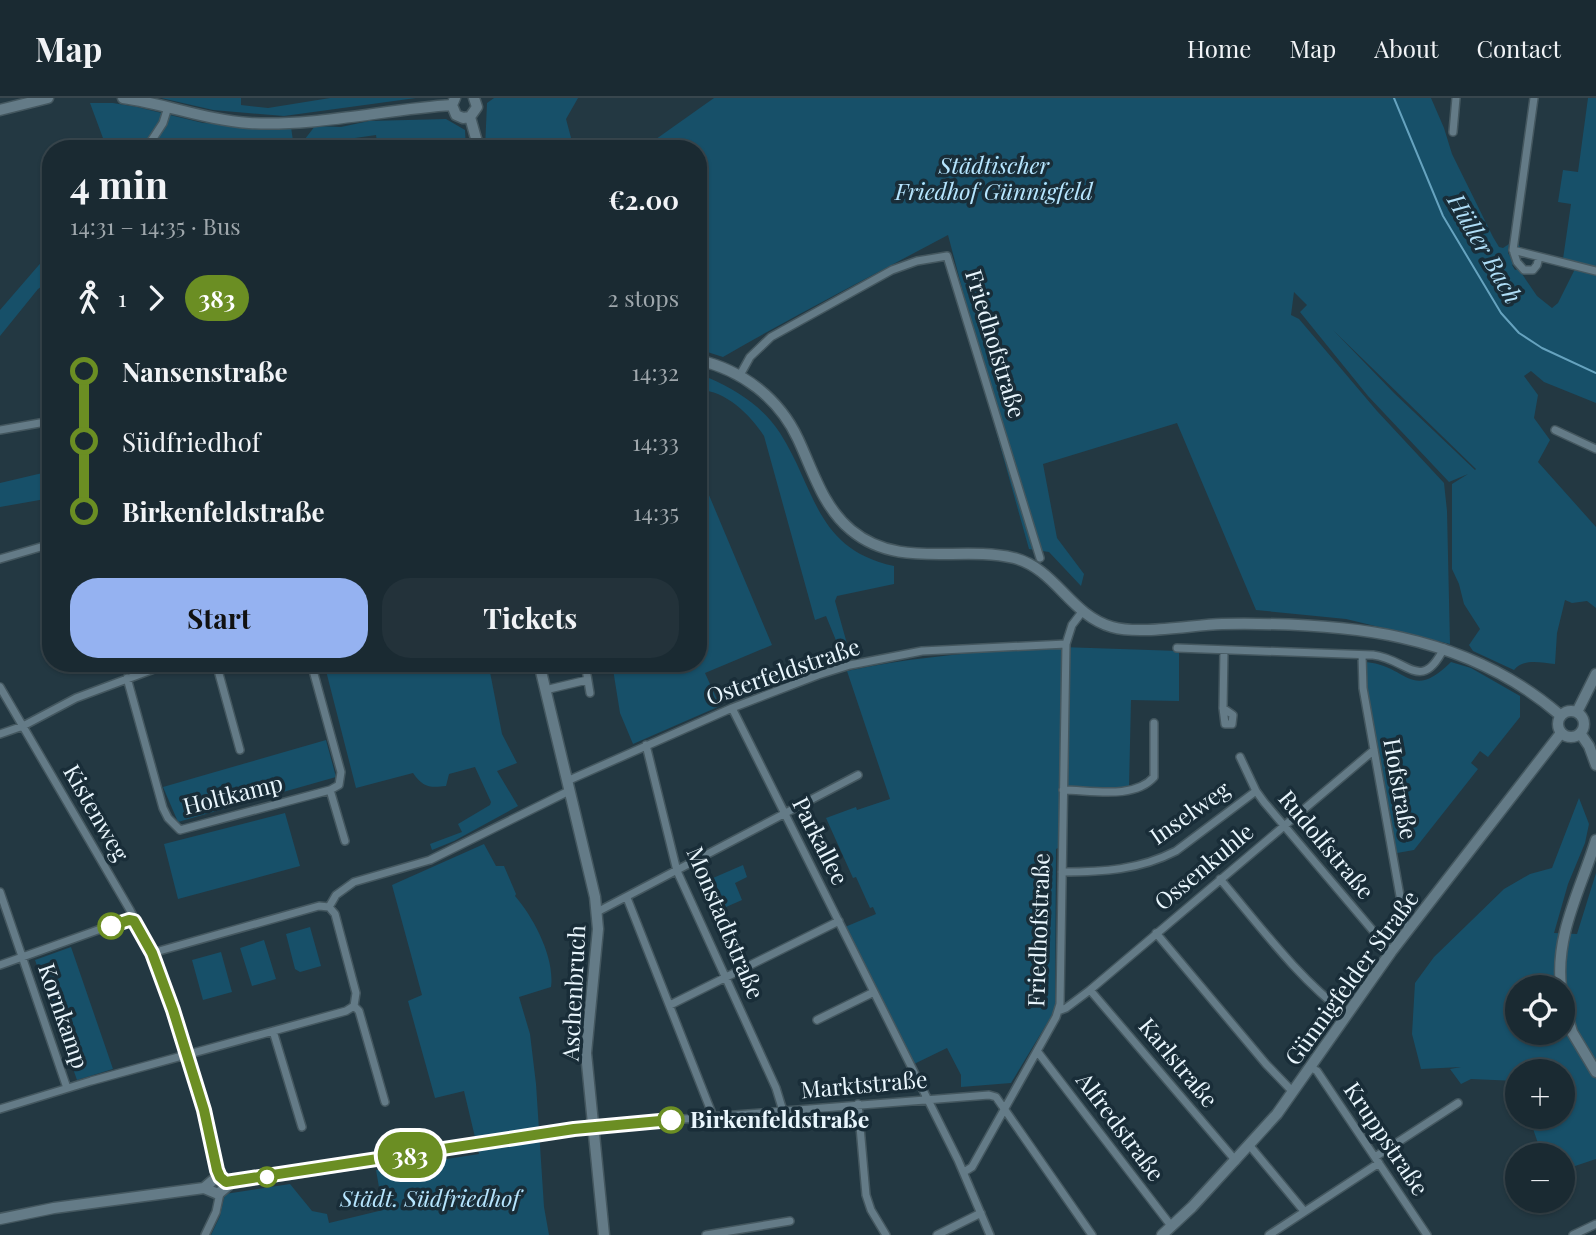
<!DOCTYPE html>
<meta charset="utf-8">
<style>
:root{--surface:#1a2a32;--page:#23323a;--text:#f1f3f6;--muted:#9fa7ac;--line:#38464d;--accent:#95b2f1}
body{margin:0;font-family:"Playfair Display",serif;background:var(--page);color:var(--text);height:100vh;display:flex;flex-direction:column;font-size:26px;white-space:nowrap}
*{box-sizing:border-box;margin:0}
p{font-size:23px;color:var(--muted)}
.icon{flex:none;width:38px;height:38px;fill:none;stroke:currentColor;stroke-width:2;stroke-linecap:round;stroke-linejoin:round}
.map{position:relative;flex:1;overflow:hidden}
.drawer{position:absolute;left:42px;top:42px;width:665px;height:532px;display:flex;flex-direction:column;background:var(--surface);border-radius:28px;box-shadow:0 2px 5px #0004,0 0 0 2px var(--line)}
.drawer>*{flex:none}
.badge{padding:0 14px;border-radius:23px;font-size:24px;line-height:46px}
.controls{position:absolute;left:1505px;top:877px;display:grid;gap:14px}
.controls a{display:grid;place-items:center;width:70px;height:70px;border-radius:50%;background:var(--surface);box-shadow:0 2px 5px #0004,0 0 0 2px var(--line);font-size:35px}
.map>.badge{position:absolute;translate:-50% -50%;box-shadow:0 0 0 4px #fff}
.legs{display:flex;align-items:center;gap:10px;height:77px;padding:0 28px;font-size:23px}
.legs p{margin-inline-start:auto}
.head{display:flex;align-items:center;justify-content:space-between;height:119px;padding:0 28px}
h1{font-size:38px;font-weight:700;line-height:52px}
.button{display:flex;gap:14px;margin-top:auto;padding:14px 28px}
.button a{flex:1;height:80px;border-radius:28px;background:var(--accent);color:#111;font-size:28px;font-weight:700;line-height:80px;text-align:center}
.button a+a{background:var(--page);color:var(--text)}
ul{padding:0 28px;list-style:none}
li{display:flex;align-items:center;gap:24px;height:70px;font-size:26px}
li i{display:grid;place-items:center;width:10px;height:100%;margin:0 9px;background:currentColor}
li i::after{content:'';width:18px;height:18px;margin:-9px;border:5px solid;border-radius:50%;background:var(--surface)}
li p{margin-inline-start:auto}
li:first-child i{background:linear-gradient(#0000 50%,currentColor 0)}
li:last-child i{background:linear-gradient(currentColor 50%,#0000 0)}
header{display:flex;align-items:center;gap:42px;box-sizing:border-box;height:98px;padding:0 35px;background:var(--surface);border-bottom:2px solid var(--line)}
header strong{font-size:33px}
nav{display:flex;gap:38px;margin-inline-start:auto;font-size:24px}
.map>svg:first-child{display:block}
.green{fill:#175069;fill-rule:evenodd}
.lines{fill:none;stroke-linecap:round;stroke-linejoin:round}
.stream{stroke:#66a3bf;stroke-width:2}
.street-casing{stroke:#44575f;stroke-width:10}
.secondary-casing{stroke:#44575f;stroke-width:13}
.street{stroke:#647b87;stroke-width:7}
.secondary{stroke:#647b87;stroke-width:10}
.line-1-casing{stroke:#fff;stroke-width:16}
.line-1{stroke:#6b8e23;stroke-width:10}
.stop-1-dot{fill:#fff;stroke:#6b8e23;stroke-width:3.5}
.labels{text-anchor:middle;stroke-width:7;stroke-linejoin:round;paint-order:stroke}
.park-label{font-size:23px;font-style:italic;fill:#b6e5fe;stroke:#192d38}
.street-label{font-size:23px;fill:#e9f6fd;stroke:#192d38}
.stop-label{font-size:23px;font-weight:bold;fill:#e9f6fd;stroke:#192d38;text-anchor:start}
.water-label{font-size:24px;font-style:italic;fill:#afdef7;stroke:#192d38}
</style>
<header>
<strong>Map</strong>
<nav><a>Home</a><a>Map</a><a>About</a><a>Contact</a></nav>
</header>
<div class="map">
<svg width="1596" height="1137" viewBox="0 0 1596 1137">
<rect width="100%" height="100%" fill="#233842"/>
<path class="green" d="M161 0H241V7L268 10 330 0H416L284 18 213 12Z
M494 0H578L566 21 574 51H485L487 5Z
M714 0H1431L1444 30 1452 56 1493 139 1499 149 1503 150 1509 146 1508 155 1514 165 1512 167 1515 172 1518 171 1520 173 1537 198 1552 210 1558 205 1575 171 1596 177V305L1544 284 1531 273 1524 278 1538 297 1534 320 1550 342 1538 364 1596 429V510L1587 503 1572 505 1565 502 1557 535 1555 566C1542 565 1523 560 1514 572L1473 553 1469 547 1480 531 1464 506 1459 486 1452 471V386L1468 376 1449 384 1368 298 1300 214 1307 207 1294 194 1291 217 1299 221 1377 313 1444 385 1447 413 1450 546 1346 521 1256 512 1177 325 1043 366 1057 440 1084 476 1081 488 1049 454 1029 451 980 276 984 273 948 137C873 177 797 216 723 259L698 251V51H642ZM1333 232 1476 371 1475 372 1394 295Z
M1588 0H1596V171L1520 151 1517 148 1520 128 1518 146 1521 150 1563 161 1571 106 1558 104 1563 72 1578 74Z
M90 5H113L137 9 203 25 291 29 293 43 283 51H107Z
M446 21 465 32 466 51H378L376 37 341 42V51H317L305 41 315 28 341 29 369 23Z
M51 153V182L38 191 0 238V212Z
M709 280C738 293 762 308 780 335 816 391 815 451 894 468V486L837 498 835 503 851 560 844 562 826 518 815 522 764 338C751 317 724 291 698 292L707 285Z
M698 371 772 547 705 575 720 608 633 646 620 615 612 565H698Z
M51 373V400L0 409V385Z
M1061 549 1179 553V603L1131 602 1129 690 1061 689 1060 749 1056 751 1055 912 1011 985 961 989V977L947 950 914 966 845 829 876 816 873 809 870 810 856 779 853 780 826 720 856 709 857 712 890 701 847 573C918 558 989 553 1061 549Z
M1366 564C1408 568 1411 604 1451 564L1471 570 1520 598V619L1488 659 1480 653 1471 665 1478 671 1414 752 1397 755 1367 591Z
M324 565H524L490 574 502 636 517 665 497 673 518 708 454 743 432 752 430 746 462 734 458 726 490 707 491 704 475 669 449 676 446 688C429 690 423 689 413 675L356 690Z
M326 642 336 679 178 724 163 689Z
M1579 700 1589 726 1585 745 1568 786 1554 835 1577 836 1596 775V1061L1563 1072V1057H1542L1529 1019 1563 1018V973H1517V983L1471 981 1461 986 1450 971 1461 969 1421 971 1412 936 1415 885 1434 859 1504 791 1530 776 1552 770ZM1517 889H1563V934H1517Z
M285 715 300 768 178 801 164 746Z
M484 746 496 768H504L516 796 515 798C534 820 555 860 551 889L519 899 530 936 536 986 544 1109 549 1137H211L220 1118 225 1096 290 1086 312 1113 327 1116 329 1125 383 1112 376 1072 479 1056 464 993 435 1000 408 903 422 897 392 787Z
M743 767 747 779 735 785 742 802 726 809 713 780Z
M310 829 321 868 300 874 295 871 286 836Z
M264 842 276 881 252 888 240 850Z
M71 849 113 971 77 982 35 862Z
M221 854 232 894 203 902 192 862Z"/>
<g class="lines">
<path class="stream" d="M1394 0 1443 118 1501 215 1519 235 1542 250 1596 275"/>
<g class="street-casing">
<path id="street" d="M1534 0 1513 152 1517 164 1524 172H1533L1537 167 1539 159
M1453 34 1456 0
M146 51 163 25 168 9
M1513 152 1596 173
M740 277 750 259 771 239 892 172 917 163 947 158 1040 460
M0 332 51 323
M1555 332 1596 351
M0 461 51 446
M1177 550 1373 557C1408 561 1421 596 1444 550
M1362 557 1363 590 1405 826 1410 830
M216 565 240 652
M311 565 341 674 339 687 330 692 345 743
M585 565 590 595
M127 580 163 710 168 720 180 732 330 692
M0 589 130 812 152 855 204 1012 220 1079
M545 592 587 582
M732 610 958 1062 990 1137
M1223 610 1233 617 1232 626H1225L1223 610 1224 552
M0 636 23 628 76 600 170 565
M646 647 677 773 776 990 783 1013
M1240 659 1256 693 1264 704 1391 854
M567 683 732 610 818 577 850 567 922 553 1066 546
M1063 692C1090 692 1134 702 1154 679V625
M1062 774C1103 774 1139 772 1176 753L1256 693
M1220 781C1260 828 1297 879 1346 916
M0 794 67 990
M627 800 711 1013 712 1019
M329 809 336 797 354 784 430 762 569 693
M597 814 858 677
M1156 835 1266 966 1293 994
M152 855 319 808 329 809 335 816 356 895 354 908 359 913 385 1004
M0 867 123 823H134
M1090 892 1236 1063
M670 907 839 823
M1058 913 1066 910 1090 892 1374 652
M817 922 874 894
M273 933 302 1029
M1037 953 1172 1129
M1310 969 1317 973 1427 1137
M858 1006 866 1097 871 1112 886 1137
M0 1011 91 983 346 913 354 908
M594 1028 989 997 996 999 1092 1137
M1250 1048 1304 1113
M1375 1059 1458 1005
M964 1074 972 1069 1056 919 1060 906 1066 546 1072 527 1082 514
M205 1137 216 1114 220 1095
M706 1137 790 1123
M937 1137 981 1115
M1269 1137 1379 1065
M1573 1137 1596 1126"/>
</g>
<g class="secondary-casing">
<path id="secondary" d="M123 0C166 6 206 22 249 25 315 29 387 11 452 7
M455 0 452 7 456 17 463 20 470 19
M0 12 48 0
M470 19 479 51
M470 19 477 9 474 0
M698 262C742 272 779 300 798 341 813 373 823 409 851 432 899 472 958 447 1014 460 1056 471 1070 517 1112 529 1140 537 1191 527 1222 526 1345 524 1464 534 1560 617
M539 565 595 799 598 831 586 955 604 1137
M1558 626a13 13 0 1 1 26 0a13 13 0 1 1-26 0Z
M1577 614 1596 576
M1580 635 1589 648 1596 667
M1561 889C1555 836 1581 791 1596 742
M1563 903 1572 934 1596 974
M204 1090 218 1096 231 1085
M0 1121 54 1110 204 1090 218 1078 231 1085 594 1028
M1162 1137 1192 1109 1277 1016 1391 854 1561 635"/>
</g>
<use href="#street" class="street"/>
<use href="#secondary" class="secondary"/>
</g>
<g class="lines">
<g class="line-1-casing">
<path id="line-1" d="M111 828 129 822 134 823 152 855 173 912 204 1012 217 1072 220 1079 226 1084 574 1031 671 1022"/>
</g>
<use href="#line-1" class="line-1"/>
</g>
<g class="stop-1-dot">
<circle cx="111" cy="828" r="12"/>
<circle cx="671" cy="1022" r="12"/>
<circle cx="267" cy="1079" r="9"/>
</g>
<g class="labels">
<g class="park-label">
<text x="994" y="76">Städtischer<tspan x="994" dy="26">Friedhof Günnigfeld</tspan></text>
<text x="430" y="1109">Städt. Südfriedhof</text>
</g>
<g class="street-label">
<text transform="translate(995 246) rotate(73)" y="8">Friedhofstraße</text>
<text transform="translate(783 574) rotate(-19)" y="8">Osterfeldstraße</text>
<text transform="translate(1400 691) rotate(80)" y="8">Hofstraße</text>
<text transform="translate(233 697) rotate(-14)" y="8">Holtkamp</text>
<text transform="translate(96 715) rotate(60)" y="8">Kistenweg</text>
<text transform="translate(1190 715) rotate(-35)" y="8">Inselweg</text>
<text transform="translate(820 743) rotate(63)" y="8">Parkallee</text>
<text transform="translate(1326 747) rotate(50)" y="8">Rudolfstraße</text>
<text transform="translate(1204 769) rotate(-40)" y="8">Ossenkuhle</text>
<text transform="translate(725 825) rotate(67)" y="8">Monstadtstraße</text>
<text transform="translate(1039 832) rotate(-88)" y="8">Friedhofstraße</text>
<text transform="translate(1352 880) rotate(-54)" y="8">Günnigfelder Straße</text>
<text transform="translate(574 895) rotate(-87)" y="8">Aschenbruch</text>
<text transform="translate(63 918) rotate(71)" y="8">Kornkamp</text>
<text transform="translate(1178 965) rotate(50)" y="8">Karlstraße</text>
<text transform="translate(864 987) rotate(-5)" y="8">Marktstraße</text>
<text transform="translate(1120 1029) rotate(53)" y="8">Alfredstraße</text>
<text transform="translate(1386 1041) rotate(56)" y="8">Kruppstraße</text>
</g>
<g class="stop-label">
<text x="690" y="1030">Birkenfeldstraße</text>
</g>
<g class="water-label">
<text transform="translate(1484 151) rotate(60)" y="8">Hüller Bach</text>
</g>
</g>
</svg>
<div class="controls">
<a><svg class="icon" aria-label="locate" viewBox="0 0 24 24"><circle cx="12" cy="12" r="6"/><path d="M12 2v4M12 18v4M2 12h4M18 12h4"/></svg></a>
<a>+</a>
<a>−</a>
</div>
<b class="badge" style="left:410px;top:1057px;background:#6b8e23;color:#fff">383</b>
<section class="drawer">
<div class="head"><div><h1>4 min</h1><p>14:31 – 14:35 · Bus</p></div><b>€2.00</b></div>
<div class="legs"><svg class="icon" aria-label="walk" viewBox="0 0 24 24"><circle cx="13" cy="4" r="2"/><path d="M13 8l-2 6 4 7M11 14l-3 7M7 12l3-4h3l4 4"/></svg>1<svg class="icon" aria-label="forward" viewBox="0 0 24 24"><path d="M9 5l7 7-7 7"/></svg><b class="badge" style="background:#6b8e23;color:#fff">383</b><p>2 stops</p></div>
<ul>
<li><i style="color:#6b8e23"></i><b>Nansenstraße</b><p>14:32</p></li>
<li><i style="color:#6b8e23"></i><span>Südfriedhof</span><p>14:33</p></li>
<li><i style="color:#6b8e23"></i><b>Birkenfeldstraße</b><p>14:35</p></li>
</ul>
<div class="button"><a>Start</a><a>Tickets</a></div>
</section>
</div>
